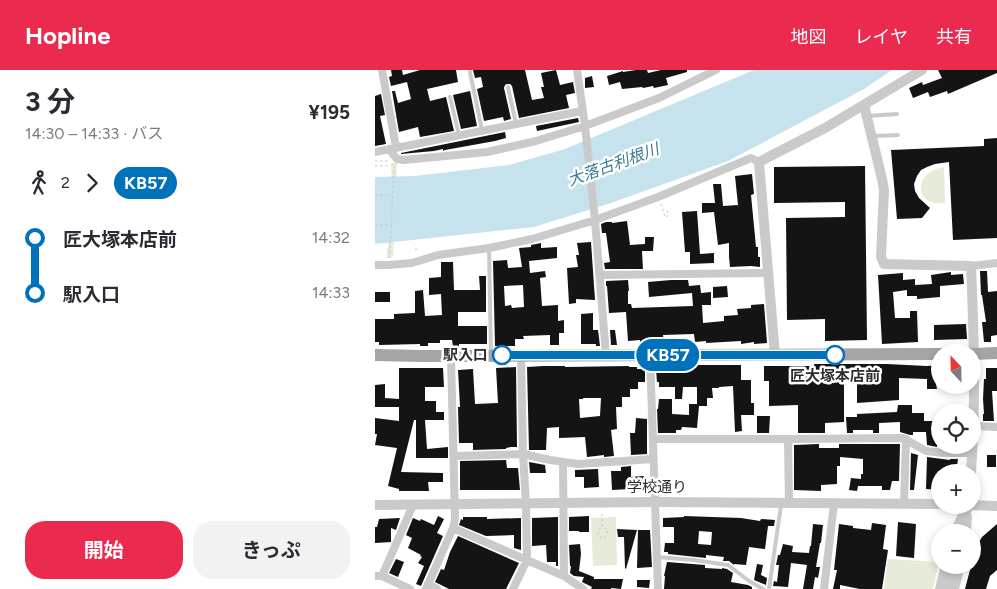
<!DOCTYPE html>
<html lang="ja">
<meta charset="utf-8">
<style>
:root{--surface:#fff;--page:#f2f2f3;--text:#2b2b33;--muted:#7c7c81;--accent:#ea2a4f}
body{margin:0;font-family:Figtree,"Noto Sans JP",sans-serif;background:var(--page);color:var(--text);height:100vh;display:flex;flex-direction:column;font-size:19px;white-space:nowrap}
*{box-sizing:border-box;margin:0}
p{font-size:16px;color:var(--muted)}
.icon{flex:none;width:28px;height:28px;fill:none;stroke:currentColor;stroke-width:2;stroke-linecap:round;stroke-linejoin:round}
.map{position:relative;flex:1;overflow:hidden}
.drawer{display:flex;flex-direction:column;background:var(--surface);width:375px}
.drawer>*{flex:none}
.badge{padding:0 10px;border-radius:16px;font-size:18px;line-height:32px}
.needle{width:32px;rotate:338deg}
.fabs{position:absolute;left:556px;top:274px;display:grid;gap:10px}
.fabs a{display:grid;place-items:center;width:50px;height:50px;border-radius:50%;background:var(--surface);box-shadow:0 2px 8px #0003;font-size:25px}
.map>.badge{position:absolute;translate:-50% -50%;box-shadow:0 0 0 2px #fff}
.legs{display:flex;align-items:center;gap:8px;height:55px;padding:0 25px;font-size:16px}
.legs p{margin-inline-start:auto}
.headline{display:flex;align-items:center;justify-content:space-between;height:85px;padding:0 25px}
h1{font-size:28px;font-weight:700;line-height:38px}
.primary-button{display:flex;gap:10px;margin-top:auto;padding:10px 25px}
.primary-button a{flex:1;height:58px;border-radius:20px;background:var(--accent);color:#fff;font-size:20px;font-weight:700;line-height:58px;text-align:center}
.primary-button a+a{background:var(--page);color:var(--text)}
ul{padding:0 25px;list-style:none}
li{display:flex;align-items:center;gap:18px;height:55px;font-size:19px}
li i{display:grid;place-items:center;width:8px;height:100%;margin:0 6px;background:currentColor}
li i::after{content:'';width:12px;height:12px;margin:-6px;border:4px solid;border-radius:50%;background:var(--surface)}
li p{margin-inline-start:auto}
li:first-child i{background:linear-gradient(#0000 50%,currentColor 0)}
li:last-child i{background:linear-gradient(currentColor 50%,#0000 0)}
header{display:flex;align-items:center;gap:30px;box-sizing:border-box;height:70px;padding:0 25px;background:var(--accent);color:#fff}
header strong{font-size:24px}
nav{display:flex;gap:28px;margin-inline-start:auto;font-size:18px}
main{display:flex;flex:1;min-height:0}
.map>svg:first-child{display:block}
.green{fill:#e6ebda}
.water{fill:#c6e2ec}
.building{fill:#141414;fill-rule:evenodd}
.lines{fill:none;stroke-linecap:round;stroke-linejoin:round}
.path{stroke:#cacaca;stroke-width:1;stroke-dasharray:2.5 2.5;stroke-linecap:butt}
.service{stroke:#cacaca;stroke-width:4}
.minor{stroke:#cacaca;stroke-width:8}
.tertiary{stroke:#cacaca;stroke-width:10}
.primary{stroke:#a5a5a5;stroke-width:12}
.line-1-casing{stroke:#fff;stroke-width:11}
.line-1{stroke:#0072bc;stroke-width:8}
.stop-1-dot{fill:#fff;stroke:#0072bc;stroke-width:2.5}
.labels{text-anchor:middle;stroke-width:5;stroke-linejoin:round;paint-order:stroke}
.stop-label{font-size:15px;font-weight:bold;fill:#2d2d2d;stroke:#fff;text-anchor:end}
.street-label{font-size:15px;fill:#2d2d2d;stroke:#fff}
.water-label{font-size:16px;font-style:italic;fill:#397a91;stroke:#fff}
</style>
<header>
<strong>Hopline</strong>
<nav><a>地図</a><a>レイヤ</a><a>共有</a></nav>
</header>
<main>
<section class="drawer">
<div class="headline"><div><h1>3 分</h1><p>14:30 – 14:33 · バス</p></div><b>¥195</b></div>
<div class="legs"><svg class="icon" aria-label="walk" viewBox="0 0 24 24"><circle cx="13" cy="4" r="2"/><path d="M13 8l-2 6 4 7M11 14l-3 7M7 12l3-4h3l4 4"/></svg>2<svg class="icon" aria-label="forward" viewBox="0 0 24 24"><path d="M9 5l7 7-7 7"/></svg><b class="badge" style="background:#0072bc;color:#fff">KB57</b></div>
<ul>
<li><i style="color:#0072bc"></i><b>匠大塚本店前</b><p>14:32</p></li>
<li><i style="color:#0072bc"></i><b>駅入口</b><p>14:33</p></li>
</ul>
<div class="primary-button"><a>開始</a><a>きっぷ</a></div>
</section>
<div class="map">
<svg width="622" height="519" viewBox="0 0 622 519">
<rect width="100%" height="100%" fill="#fff"/>
<path class="green" d="M16 93H22L18 187 12 188V179L14 176 13 174 16 106 17 103 16 101Z
M569 97 570 133C540 138 536 102 569 97Z
M241 447 242 495 218 496 216 448Z
M513 489 564 492 558 519H509Z"/>
<path class="water" d="M379 0H517L489 19 353 91 236 133 159 157 0 174V107L40 106 134 95 190 79Z"/>
<path class="building" d="M16 0H27L28 5 45 0H81L83 12 52 19 55 31 71 27 79 61 45 67 43 57 24 62 17 21H20L23 33 36 29 32 12 16 16 14 7 17 6Z
M98 0H150L157 30 169 28 166 17H169L166 3 181 0 185 15 198 12 200 23 191 25 194 38 144 48 137 16 135 14H132L130 15 129 18 136 49 129 51 128 47 109 51 102 19 108 17 106 7 100 8Z
M261 0H272L273 3 286 0H312V2L291 8 293 15 279 18 278 16 268 18 267 17 247 19 245 12 234 15 232 6 248 1V2Z
M563 0H622V3L573 24 572 21 555 27 553 22 538 28 534 18 547 12 548 15 567 8Z
M217 6 219 17 210 18V8Z
M95 21 102 56 86 59 78 25Z
M6 24 10 45 5 46 11 74 0 76V26Z
M203 48 204 52 162 61 161 56Z
M130 62 131 68 120 71 70 80 68 81V79L59 81 26 84V83Z
M622 68V168L578 170 574 92 560 94 552 97 546 100 542 106 539 114 540 121 544 128 555 138 547 148 522 149 516 80 609 76V69Z
M490 96 492 270 450 271V249L412 250 411 148 470 147V132L399 133V97Z
M377 104 379 124 376 125 381 177H383V187H385V197L376 196 355 197 354 187V173L343 175 339 142 327 143V133H340L338 114H346L348 136 363 135 360 106Z
M322 141 325 184 339 183V193L315 194V182H310L307 142Z
M252 151 255 175 270 174V167H279L278 181H267L268 199H230L229 193 235 192 231 163H227L226 154 231 152H237V153Z
M216 172 220 230 201 229V233L194 234 192 198 203 197 201 185H204L202 173Z
M166 173V178L182 177V188L154 191 155 203 170 201 171 207 165 208 167 236 183 235V251L189 250V263H184V275H175V265L148 266 149 269H140V276H120L118 191 132 190 133 198 147 197 144 178 156 177V175ZM148 215 149 237 137 238 136 235 130 236 129 216Z
M66 192H78L79 220H105L104 206H111V242H83V256H112V274H84V276L78 277 77 270H65V273H53V276H45V274L4 275V272H0V249H19V244L40 243V221L48 220 50 246 67 245 66 224 54 225V208L66 207Z
M605 201H612L613 222 622 221V265L616 266V272H609L607 252H611L607 225H606Z
M576 202V205L588 204 589 214 565 216V227L542 229V226H532V220L518 222 520 248H535V241H542L543 272 507 274 503 205 528 203V210L540 209V215L557 214 556 205Z
M253 210 254 221H253V234H256L257 238 318 236 317 223 274 227 273 212 296 210H313L314 216 325 215 326 223 336 222V235H327L328 253 349 251V246L363 245 362 239 376 238V235L389 234 392 273 379 274V272L366 274V271L331 273V271L320 272 319 264 288 265 289 274 265 276V270L253 271 251 242 234 243 232 216H231V211Z
M352 216 353 227 338 228V217Z
M0 222H15V232H0Z
M218 243V260H223L225 276H221V274H206V244Z
M591 254 592 269 559 270V255Z
M235 260H240L242 275H236Z
M439 294H512L552 296 565 295V314H561L562 319H552V309L524 308V330L482 333V312H469V352L450 353V363H423V335L394 336V311H389V296H439Z
M305 295H366V310H376V333H379V345H366L367 361 360 362 358 316 344 317V318H337L338 328H332V336H324L322 358 307 357 306 360H301V363H283L282 339H283L284 329H297V344L314 345V334H322V317H308L307 329H300V317H284V312H282L281 299H283V297H305Z
M169 296H190V297L254 296V297H262V299H270V312H263V319H255V327H247V337H241L242 359 236 360 239 386 229 387V385L212 387 210 367 184 368V357L172 358 171 380H154L152 297ZM208 328H226L225 346 205 348 204 329H208Z
M141 297 142 377H136L131 378V379L98 380V373H84L83 337H85L83 300 98 299 100 334 123 333 121 298Z
M24 298H68L69 317H50V331H61V342H69V350H50L52 379 73 377V388H41V350H39L26 402 68 403V412H53L54 421H24V419L13 416 22 378 0 375 2 364H0V348L24 351V337H0V315L10 314V328L24 329Z
M611 298H622V321H617L619 351H608V344H609L608 329 609 309H611Z
M523 335H537V343H549V351H560V366H562V377L552 375 551 362H538V365H535L525 362V352L504 353V363H498V360H478V363H472L471 347H482V344L522 342Z
M382 346H395L394 363H382Z
M261 348 272 349V384L256 385 255 363H260Z
M444 374V378H464V374H525L524 411H517L515 420H507V416H483L482 421 474 420 476 408 486 409V404H488V389L465 387V396H462V414L446 415V421L419 420V375Z
M536 383 543 385 539 420H535Z
M612 385H621V397H612Z
M552 387 575 390V389H583L581 402H565V420L551 419Z
M131 390 132 398H143L145 420H85V391Z
M154 392 170 395 171 403H155Z
M256 396V407L269 406V414H256V419L237 420 236 401H246V397Z
M223 399 224 417 209 418V407H200V400Z
M63 446 69 449 62 463 68 466 46 516 41 514 49 496 43 493 47 487 45 486 46 485 33 478 37 468 31 465 38 448 45 451 46 449 59 455Z
M214 446V462H204V461H194V447Z
M309 446 366 448 385 451 386 449 400 450 399 456H393L390 479 374 477 371 495 359 494V495L354 491H348L349 487 331 485V488L293 484V482H289L290 473H299V457H288V448L309 447ZM324 461 337 462 336 475 323 474Z
M88 447H112V449L146 448V480L139 478V465L111 466 84 455 86 449 88 450Z
M183 447V496H181V492H172L171 475 157 476V448Z
M25 448 21 460 16 458V472L0 473V457H2L4 449Z
M523 452 541 454 539 488 521 486Z
M497 453 511 455 508 479 513 480 507 519H485L465 515V519H458L462 500H459L464 454 478 456V458L496 460Z
M438 454 448 455 446 473H445L441 497H445L443 508 440 507 438 519H428L432 495 416 493 413 517 398 516 399 511 402 512 404 495H401L403 485H405L408 474 418 476 417 482 434 483 435 476H436Z
M622 454V500L615 506 611 519H590L601 477 607 467Z
M242 459 262 460 251 499 250 498 249 467H243Z
M263 460H275L277 497 262 498Z
M83 466 144 493 131 519H74L60 512 66 499 69 500 75 482Z
M205 474 206 484 204 501 219 507V509H248L246 519 236 518V519H216L217 517 207 512 209 507 199 506 195 503 196 496H195L194 475Z
M21 489 29 492 23 507 14 503Z
M292 492 330 495V498L347 499V498L352 499 358 503 356 512 373 515 377 517V519H289L290 506H289Z
M382 494 388 495 386 505 392 508 391 515 379 510Z
M262 510H275L274 518 262 517Z"/>
<g class="lines">
<path class="path" d="M0 91H14
M0 96H14
M0 125H17
M286 134 290 147 293 146 292 140
M0 155H17
M41 178V183
M14 188 15 180 19 97
M227 444V457L224 459 223 463 225 467C231 469 234 465 232 459L227 457"/>
<path class="service" d="M95 2 107 60
M133 17 141 54
M75 27 84 65
M492 46 522 44
M498 66 523 65
M114 178 116 283
M282 487 319 490 353 495 374 511 388 519
M394 519 406 435"/>
<path class="minor" d="M7 0 21 77
M202 0 210 56 220 150 231 285
M14 79 22 89 29 90 112 82 161 71 210 56 284 28 341 0
M0 82 207 41
M0 195H14L37 193 63 185 114 178 157 169 220 150 283 127 376 88 384 92
M596 196 622 193
M225 205 393 203
M275 285 283 519
M599 356 622 357
M278 369H413L528 368 551 381 568 383H597
M413 369 414 433
M79 386 148 384 175 390 203 394 278 389
M188 392 189 506
M529 434 531 369
M78 458 189 506 208 519
M579 462 587 445
M592 462 593 447
M0 506H7L35 519
M7 506 38 435
M53 514 62 519
M51 519 78 458 80 449 76 286
M138 519 152 490 151 434 148 384 146 285
M449 519 459 433
M564 519 570 495
M580 519 586 495"/>
<path class="tertiary" d="M489 35 507 109 509 120 506 187 509 194 596 196C599 265 601 333 596 402
M400 285 384 92 450 58 547 0
M0 435 281 432 565 434
M593 435 622 436
M586 462 593 435
M572 519 578 495"/>
<path class="primary" d="M598 284 622 283
M0 285 46 286 565 284"/>
</g>
<g class="lines">
<g class="line-1-casing">
<path id="line-1" d="M127 285H460"/>
</g>
<use href="#line-1" class="line-1"/>
</g>
<g class="stop-1-dot">
<circle cx="127" cy="285" r="9"/>
<circle cx="460" cy="285" r="9"/>
</g>
<g class="labels">
<g class="stop-label">
<text x="113" y="290">駅入口</text>
<text x="460" y="311" text-anchor="middle">匠大塚本店前</text>
</g>
<g class="street-label">
<text x="282" y="422">学校通り</text>
</g>
<g class="water-label">
<text transform="translate(238 94) rotate(-20)" y="6">大落古利根川</text>
</g>
</g>
</svg>
<div class="fabs">
<a><svg class="needle" viewBox="-14 -14 28 28"><path d="M0-13l5 13h-10z" fill="#e53935"/><path d="M0 13l5-13h-10z" fill="#7c7c81"/></svg></a>
<a><svg class="icon" aria-label="locate" viewBox="0 0 24 24"><circle cx="12" cy="12" r="6"/><path d="M12 2v4M12 18v4M2 12h4M18 12h4"/></svg></a>
<a>+</a>
<a>−</a>
</div>
<b class="badge" style="left:293px;top:285px;background:#0072bc;color:#fff">KB57</b>
</div>
</main>
